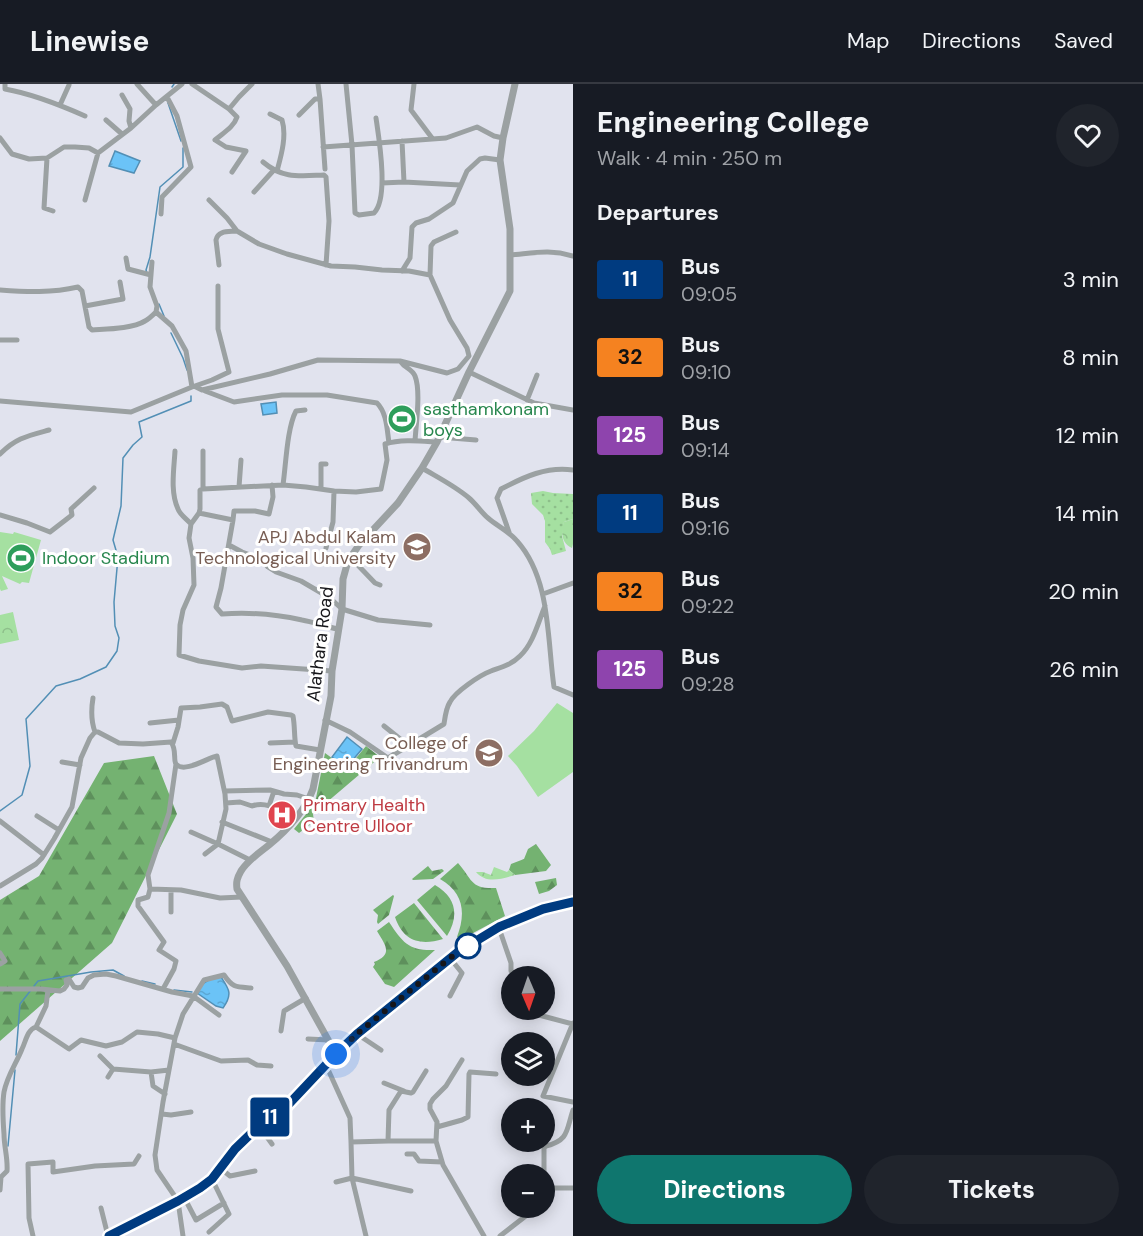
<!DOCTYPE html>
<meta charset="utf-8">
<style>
:root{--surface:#171b24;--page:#20242c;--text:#f1f3f6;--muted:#9ea1a6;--line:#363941;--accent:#0f766e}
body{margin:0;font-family:"DM Sans",sans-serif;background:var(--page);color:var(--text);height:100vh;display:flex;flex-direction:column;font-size:22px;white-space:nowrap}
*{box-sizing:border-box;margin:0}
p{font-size:20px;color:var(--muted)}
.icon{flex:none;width:33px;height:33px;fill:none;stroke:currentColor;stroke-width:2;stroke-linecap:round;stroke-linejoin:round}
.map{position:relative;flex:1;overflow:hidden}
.details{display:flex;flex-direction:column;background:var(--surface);width:570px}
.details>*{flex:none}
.badge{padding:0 12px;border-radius:4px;font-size:21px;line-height:39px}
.needle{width:39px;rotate:178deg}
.tools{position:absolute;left:501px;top:882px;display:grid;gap:12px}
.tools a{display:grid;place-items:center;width:54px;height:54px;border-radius:50%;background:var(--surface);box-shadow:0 3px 15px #0003;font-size:30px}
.you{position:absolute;width:30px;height:30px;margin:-15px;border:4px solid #fff;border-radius:50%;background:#1a73e8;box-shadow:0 0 0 9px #1a73e833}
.map>.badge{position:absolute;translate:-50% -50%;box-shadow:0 0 0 3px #fff}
h2{padding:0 24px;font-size:22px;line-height:54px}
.round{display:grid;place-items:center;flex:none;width:63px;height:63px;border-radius:32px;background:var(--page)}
.overview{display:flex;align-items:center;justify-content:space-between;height:102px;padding:0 24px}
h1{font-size:28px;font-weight:800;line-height:45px}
.action{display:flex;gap:12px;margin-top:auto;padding:12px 24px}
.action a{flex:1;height:69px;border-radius:36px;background:var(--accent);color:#fff;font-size:24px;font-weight:800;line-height:69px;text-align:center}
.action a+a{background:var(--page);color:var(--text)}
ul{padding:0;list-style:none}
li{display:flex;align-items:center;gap:18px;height:78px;padding:0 24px}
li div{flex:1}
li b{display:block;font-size:22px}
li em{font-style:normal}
li .badge{min-width:66px;font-weight:700;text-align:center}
header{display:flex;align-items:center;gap:36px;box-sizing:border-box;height:84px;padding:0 30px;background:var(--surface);border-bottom:2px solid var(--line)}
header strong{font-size:28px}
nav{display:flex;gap:33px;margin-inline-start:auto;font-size:21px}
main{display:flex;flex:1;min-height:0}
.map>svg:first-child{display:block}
.forest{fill:url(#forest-firs)}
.park{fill:url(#park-crowns)}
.garden{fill:url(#garden-dots)}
.pitch{fill:#a5e0a1}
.water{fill:url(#water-ripples);stroke:#528fb5;stroke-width:1.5}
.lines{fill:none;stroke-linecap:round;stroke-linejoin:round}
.stream{stroke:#528fb5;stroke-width:1.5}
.minor{stroke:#9ba1a2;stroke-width:5}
.tertiary{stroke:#9ba1a2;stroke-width:7}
.secondary{stroke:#788081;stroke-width:8}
.line-casing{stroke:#fff;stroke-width:14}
.line{stroke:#003b80;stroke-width:9}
.walk{stroke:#16161a;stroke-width:6;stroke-dasharray:0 10.8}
.stop-dot{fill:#fff;stroke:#003b80;stroke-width:3}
.labels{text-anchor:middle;stroke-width:6;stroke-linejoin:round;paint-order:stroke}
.leisure-label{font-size:18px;fill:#27864d;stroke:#fff;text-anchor:start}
.education-label{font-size:18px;fill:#785e54;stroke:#fff;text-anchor:end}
.street-label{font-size:18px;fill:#16161a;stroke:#fff}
.health-label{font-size:18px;fill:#be3a42;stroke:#fff;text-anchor:start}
</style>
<header>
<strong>Linewise</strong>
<nav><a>Map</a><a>Directions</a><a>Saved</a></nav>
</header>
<main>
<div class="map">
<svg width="573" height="1152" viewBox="0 0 573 1152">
<defs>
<pattern id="forest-firs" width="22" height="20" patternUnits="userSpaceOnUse" patternTransform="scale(1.5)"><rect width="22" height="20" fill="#74b271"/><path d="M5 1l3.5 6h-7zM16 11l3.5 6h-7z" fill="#5e905c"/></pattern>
<pattern id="park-crowns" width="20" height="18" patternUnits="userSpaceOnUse" patternTransform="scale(1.5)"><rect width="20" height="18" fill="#a5e0a1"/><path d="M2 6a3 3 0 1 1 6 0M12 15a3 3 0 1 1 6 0" fill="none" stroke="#8dbf8a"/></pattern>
<pattern id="garden-dots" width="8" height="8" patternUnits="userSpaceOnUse" patternTransform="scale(1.5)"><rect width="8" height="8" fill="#a5e0a1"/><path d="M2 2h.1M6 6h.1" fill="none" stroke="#8dbf8a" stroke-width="1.8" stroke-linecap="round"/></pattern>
<pattern id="water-ripples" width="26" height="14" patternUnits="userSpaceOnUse" patternTransform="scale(1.5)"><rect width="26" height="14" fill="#6bc3f7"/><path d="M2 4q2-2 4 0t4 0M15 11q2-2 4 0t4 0" fill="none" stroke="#5ca7d3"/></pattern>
</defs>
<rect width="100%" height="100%" fill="#e1e3ee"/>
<path class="forest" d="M366 662 380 673 313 730 314 738 299 749 294 745 315 719 325 669 347 685Z
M154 672 177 730 112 859 0 957V816L39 792 104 679Z
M536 760 551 781 546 787 515 791 509 786 511 780 524 775 528 765Z
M458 779C473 796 470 805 496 804L505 832 460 856 457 853C466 829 464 809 440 795Z
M428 782 432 787 442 785 444 787 433 795 413 796 412 795Z
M556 794 557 801 549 807 539 810 535 798Z
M435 801C457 814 459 832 447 852L417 816Z
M393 811 394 812 389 831 378 840 377 838 378 831 373 826Z
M414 819 443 855C420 862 403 857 395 833Z
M389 838C403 859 409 867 435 866L394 903 385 900 373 883 375 880 374 878C393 870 386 862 377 847Z"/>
<path class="park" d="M573 435V460L572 464C562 460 560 448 564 438Z
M13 528 19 556 0 560V531Z
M494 783 507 788 509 786 515 791C501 795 486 800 476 788H483L491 791Z"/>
<path class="garden" d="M543 407 553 409 573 410V435L564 438 562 452 566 467 552 471 550 465 545 458V437L543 431 532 420 531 409Z"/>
<path class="pitch" d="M0 448 13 450 14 448 41 456 29 499 22 498 20 500 2 492 8 505 1 507 0 505Z
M557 619 573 629V688L538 713 517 682 508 672 534 647Z"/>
<path class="water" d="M115 67 140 77 134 89 109 82Z
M276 318 277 329 263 331 261 320Z
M347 653 362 665 346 684 332 673Z
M215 892 221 893C229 905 233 910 223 924L216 922 197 909 199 902Z"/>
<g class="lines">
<path class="stream" d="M172 3 174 0
M168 19 181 57
M147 189 146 186 150 173 160 103 183 83V64
M159 220 164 232
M171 249 183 274 187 286
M0 727 22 711 30 682 26 635 56 602 80 595 106 583 117 567 119 554 115 542 114 518 118 473 113 456 121 422 123 374 133 361 142 353 139 338 191 317V312
M142 897 155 900
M34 902 38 897 91 888 113 886 124 892
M174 906 192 908
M16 971 20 920 31 906
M8 1062 15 986"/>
<path class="minor" d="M5 0V5C33 10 58 20 85 32
M137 0 156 21
M192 0 229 25 237 33C234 43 223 49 215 56L226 63 246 67 232 88
M346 0 352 61 355 129 359 131 374 129C389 114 379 55 376 34
M414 0 411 26 432 54
M122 11 130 25 129 37 131 44
M320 15 325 85
M60 21 69 1
M229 25 239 13 252 0
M270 30 282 36C287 52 281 72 277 87
M299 31 315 15H320L318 0
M106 36 122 50
M0 54 12 70 29 75 47 74 64 63H75L89 64 98 69 131 44 156 21 182 0
M323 63 446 54 477 43 494 52 503 54
M47 74 44 124 53 127
M263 78C283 95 299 92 324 91L326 93 329 137 326 181
M404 98 460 101
M382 99 404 98 402 57
M254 108 273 87
M85 116 98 69
M161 130 162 113 191 83 177 32 167 13
M510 171C534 169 550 165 573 172
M126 174 128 185 151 191
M152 178 150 203 157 222 156 228
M219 181 216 156C218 146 229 148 237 147
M402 187 410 174 412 143 416 139 429 135 453 119 467 87 480 75 485 74 500 76
M430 191 431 162 434 158 456 148
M0 206C27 208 52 209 78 203L82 207 89 243 92 246C106 245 132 245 145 237 149 235 153 231 156 228L172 242 186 267 192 303 131 328 0 317
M85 222 123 215 120 198
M0 256H17
M401 278C405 284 412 285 415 292 421 307 416 340 415 357
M469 288 534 319 573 326
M194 302 202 306 270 290 318 276 400 277 447 289 458 285 469 272 467 264 450 236 430 191 409 187 382 186 355 183 331 182 287 170 259 160 237 147 227 134 209 116
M192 303 212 296 229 288 218 245V202
M205 307 234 318 282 311H327L377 319C387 329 387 346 389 359
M527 316 537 291
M439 353 476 356
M175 367C174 385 170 408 178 425 180 431 187 435 191 440
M203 367V405L283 401 306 403 334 407
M0 370C16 354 27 352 49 346
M422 384C437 393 455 402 469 414 476 420 481 428 488 434 497 442 509 447 517 457 551 495 547 555 554 603L573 611
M283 401C286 380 287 344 296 327L305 326
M239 403 241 376
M203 405 200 406V425L199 429 191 440 189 454 193 474 194 501 183 526 180 541 179 571 199 577 242 584 261 582 332 587
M321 405V380H326
M199 429 233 436 221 504 216 523 222 530C249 528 275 530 302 536 314 538 326 543 338 545
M0 431 27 439 50 448 72 431 71 425 94 404
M233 436 234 427H255L269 430 273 413 272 401
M509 448 497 414 501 405C524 393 547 382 573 386
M229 461 242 468 261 475 268 483 276 488 301 497 330 514 342 525 378 536 430 541
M326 464 333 438 334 407 356 408 381 405 387 376 385 360C401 355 420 357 437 358
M351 474 375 499 380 501
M543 510 573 499
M93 614C91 626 91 637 95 648
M325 636 350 648 388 674 444 640C445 633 446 624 450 618 455 608 480 591 491 587 502 583 511 581 520 572 533 560 538 539 545 522
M150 639 179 636
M384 642 409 662
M95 648H98L119 659 143 660 171 658C177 666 173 676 176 680 184 690 209 673 217 672L225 710 226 725 218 760 250 776
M173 659 178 643 181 624 200 623 222 620 227 623 232 637 268 628 291 631 293 632C295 642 294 654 296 662L320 666
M270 659 295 658
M62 678 80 681
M176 680 169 729 148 791 150 805 181 806 220 814 242 813
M225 707 270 706 284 710 297 711 309 715
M226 719 240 718 252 722C267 716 282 728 295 734
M269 722 274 707
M37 732 59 746
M0 737 44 771
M222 738 272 758
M191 748 218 760 205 770
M0 802 36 780 42 774 54 755 72 723 81 674 90 654 95 648
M150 805 148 813 138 816V822L164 858 159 866 176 877 174 885 163 905
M171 806V828
M499 844 511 879V887L522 891
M0 869 5 877 0 880
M450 874 462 889 450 912
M0 905H41L60 907 64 905 67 901 66 896 69 895 74 903 78 904 82 903 88 894 94 891 106 890 116 892 172 908 193 912 219 931
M535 930 573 940
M573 939 543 1012 573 1018
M36 943 46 922 48 906
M281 947 284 927 306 914
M357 950 381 966
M308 955 329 956
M174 960 221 977 248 976 257 981 271 982
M100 972 113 985 151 988 169 986
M326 981 350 1034 351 1058 388 1057 389 1026 401 1007 411 1009 413 1008 426 987
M151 988 153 1002 165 1010
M108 993 113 985
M384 999 404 1007
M162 1030 171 1031 191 1028
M259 1042 272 1060
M437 1043 462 1036 468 1033 469 990 470 988 496 990
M388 1057H436L443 1081 484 1152
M436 1057 437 1038 430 1025V1020L433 1015 446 1002 462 976
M351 1058 352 1094 366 1152
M407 1070H414L419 1077 442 1078
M220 1084 230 1092 255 1087
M544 1090V1064L546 1062C569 1056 566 1047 573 1026
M0 1094 7 1087C8 1074 4 1063 4 1050 3 1037 2 1021 4 1008 7 992 16 980 22 965 26 957 27 946 36 943L69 965 81 956 106 962 122 958 137 948 158 950 175 954
M336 1098 352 1094 411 1107
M544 1104H573
M0 1106 1 1093
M184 1113 196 1136 224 1119
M101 1124 108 1152
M209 1148 229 1130 212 1095
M33 1152 29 1134 28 1080 53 1078V1088L95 1082 134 1080 139 1072
M183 1152 178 1117 157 1086 155 1071 163 1018 175 954 183 930 204 896 224 891C233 904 236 903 251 904
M500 1152 536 1124"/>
<path class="tertiary" d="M336 970 287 882 237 805C236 798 237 794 241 787 248 776 259 769 269 761 286 747 305 727 313 705L331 612 332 587 342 525 343 495 348 477 359 461 398 419 422 384 437 358 469 288 510 207V145L500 76 503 54 515 0"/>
<path class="secondary" d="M109 1152 178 1117 200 1104 212 1095 235 1065 262 1039 287 1022 336 970 357 950 458 868 499 844 543 825 573 818"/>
</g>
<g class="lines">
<g class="line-casing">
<path id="line" d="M109 1152 178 1117 200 1104 212 1095 235 1065 262 1039 287 1022 336 970 357 950 458 868 499 843 543 825 573 818"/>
</g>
<use href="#line" class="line"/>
<path class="walk" d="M336 970 357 950 450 874 468 862"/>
</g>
<defs>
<g id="stadium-disc" transform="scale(1.5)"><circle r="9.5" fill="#2e9e5b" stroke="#fff"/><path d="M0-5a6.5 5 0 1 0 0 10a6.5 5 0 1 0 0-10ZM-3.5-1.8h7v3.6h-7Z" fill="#fff"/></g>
<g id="university-disc" transform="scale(1.5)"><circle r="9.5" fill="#8d6e63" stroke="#fff"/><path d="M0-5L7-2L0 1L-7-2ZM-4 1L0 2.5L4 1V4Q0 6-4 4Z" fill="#fff"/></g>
<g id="hospital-disc" transform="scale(1.5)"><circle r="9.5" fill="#e0444e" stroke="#fff"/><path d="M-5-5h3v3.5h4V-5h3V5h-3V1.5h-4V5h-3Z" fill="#fff"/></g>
</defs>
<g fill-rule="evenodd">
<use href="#stadium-disc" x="402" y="335"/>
<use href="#university-disc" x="417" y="463"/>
<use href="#stadium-disc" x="21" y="474"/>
<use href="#university-disc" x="489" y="669"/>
<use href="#hospital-disc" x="282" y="731"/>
</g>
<circle class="stop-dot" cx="468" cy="862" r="12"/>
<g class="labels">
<g class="leisure-label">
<text x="423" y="331">sasthamkonam<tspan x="423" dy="21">boys</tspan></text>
<text x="42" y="480">Indoor Stadium</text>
</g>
<g class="education-label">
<text x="396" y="459">APJ Abdul Kalam<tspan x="396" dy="21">Technological University</tspan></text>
<text x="468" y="665">College of<tspan x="468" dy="21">Engineering Trivandrum</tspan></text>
</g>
<g class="street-label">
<text transform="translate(320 560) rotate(-83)" y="6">Alathara Road</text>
</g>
<g class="health-label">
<text x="303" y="727">Primary Health<tspan x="303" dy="21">Centre Ulloor</tspan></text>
</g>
</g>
</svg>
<div class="tools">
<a><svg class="needle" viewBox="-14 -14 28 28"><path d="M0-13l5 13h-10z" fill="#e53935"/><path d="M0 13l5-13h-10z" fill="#9ea1a6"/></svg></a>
<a><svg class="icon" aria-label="layers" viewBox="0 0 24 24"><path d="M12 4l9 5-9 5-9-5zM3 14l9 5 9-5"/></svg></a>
<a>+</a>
<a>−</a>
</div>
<div class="you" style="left:336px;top:970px"></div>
<b class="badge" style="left:270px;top:1033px;background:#003b80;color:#fff">11</b>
</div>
<section class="details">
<div class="overview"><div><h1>Engineering College</h1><p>Walk · 4 min · 250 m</p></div><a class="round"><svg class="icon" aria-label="heart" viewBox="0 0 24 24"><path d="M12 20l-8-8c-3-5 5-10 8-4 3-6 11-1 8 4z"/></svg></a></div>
<h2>Departures</h2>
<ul>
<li><span class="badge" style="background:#003b80;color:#fff">11</span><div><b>Bus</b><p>09:05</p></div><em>3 min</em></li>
<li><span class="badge" style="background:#f58220;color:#111">32</span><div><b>Bus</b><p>09:10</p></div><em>8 min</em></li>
<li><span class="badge" style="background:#8e44ad;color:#fff">125</span><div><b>Bus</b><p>09:14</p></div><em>12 min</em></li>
<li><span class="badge" style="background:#003b80;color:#fff">11</span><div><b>Bus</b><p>09:16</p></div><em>14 min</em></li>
<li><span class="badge" style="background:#f58220;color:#111">32</span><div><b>Bus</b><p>09:22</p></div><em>20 min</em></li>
<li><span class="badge" style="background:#8e44ad;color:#fff">125</span><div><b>Bus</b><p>09:28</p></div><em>26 min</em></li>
</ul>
<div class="action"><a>Directions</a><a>Tickets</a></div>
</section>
</main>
